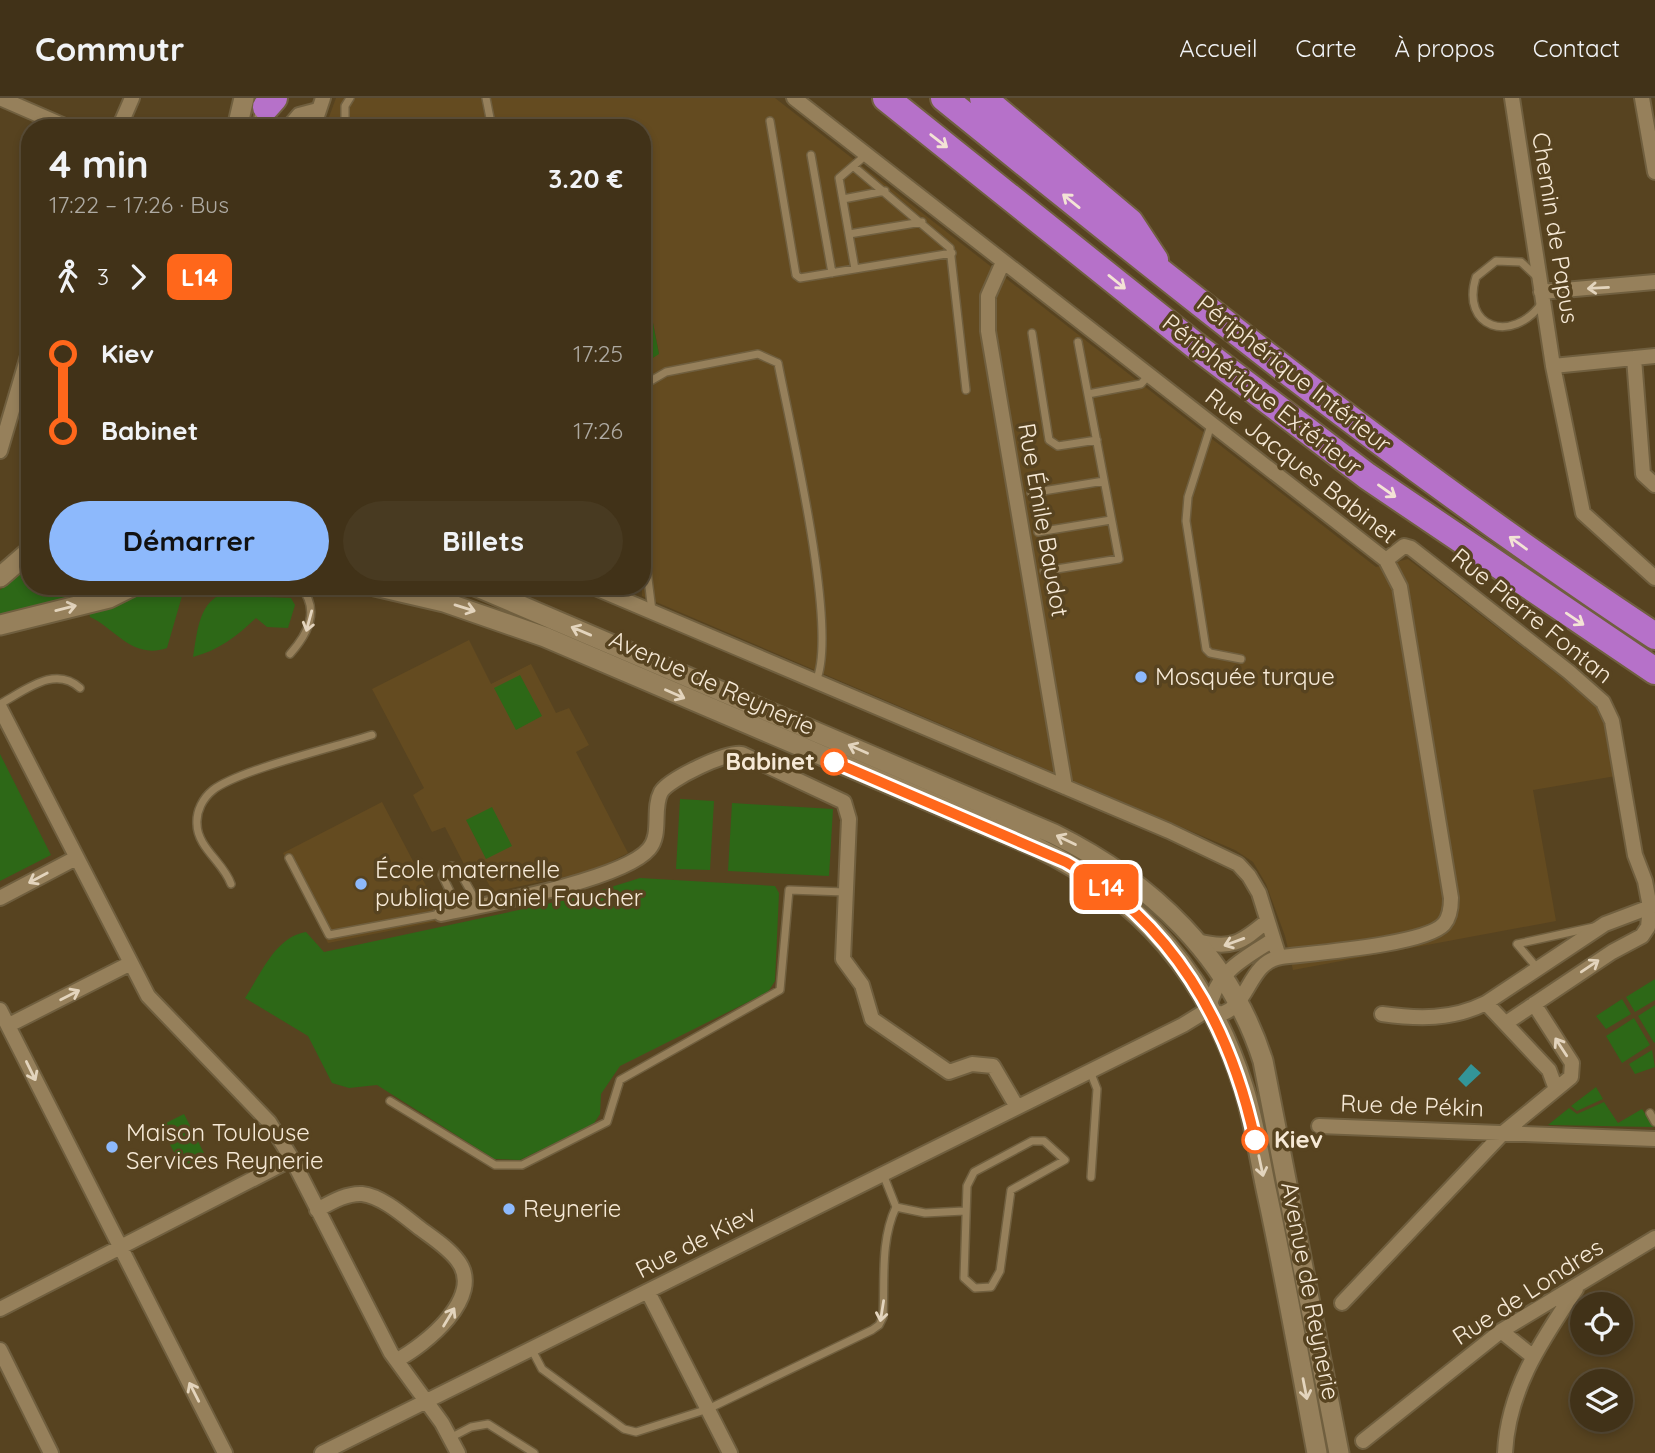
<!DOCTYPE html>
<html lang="fr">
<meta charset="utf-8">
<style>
:root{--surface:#413218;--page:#483a21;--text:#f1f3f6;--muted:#aeaaa2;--line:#5a4d37;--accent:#8db9fc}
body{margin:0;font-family:Quicksand,sans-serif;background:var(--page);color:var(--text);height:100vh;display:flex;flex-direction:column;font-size:26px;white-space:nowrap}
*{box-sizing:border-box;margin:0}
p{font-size:23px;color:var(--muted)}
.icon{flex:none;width:38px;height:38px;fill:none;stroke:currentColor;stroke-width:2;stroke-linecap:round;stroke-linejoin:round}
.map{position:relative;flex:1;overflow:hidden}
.panel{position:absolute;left:21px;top:21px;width:630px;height:476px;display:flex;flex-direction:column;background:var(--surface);border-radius:28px;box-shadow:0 4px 10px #0003,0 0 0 2px var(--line)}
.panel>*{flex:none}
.badge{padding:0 14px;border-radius:10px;font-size:24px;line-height:46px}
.fabs{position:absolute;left:1570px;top:1194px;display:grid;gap:14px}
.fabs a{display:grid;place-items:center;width:63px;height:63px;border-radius:50%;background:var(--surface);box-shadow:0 4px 10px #0003,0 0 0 2px var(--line);font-size:35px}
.map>.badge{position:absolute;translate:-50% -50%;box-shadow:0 0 0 4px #fff}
.legs{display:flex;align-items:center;gap:10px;height:77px;padding:0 28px;font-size:23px}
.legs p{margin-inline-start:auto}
.summary{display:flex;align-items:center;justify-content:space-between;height:119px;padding:0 28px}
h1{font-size:38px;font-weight:800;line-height:52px}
.action{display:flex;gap:14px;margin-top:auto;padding:14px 28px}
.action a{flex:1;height:80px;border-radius:42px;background:var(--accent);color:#111;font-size:28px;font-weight:800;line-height:80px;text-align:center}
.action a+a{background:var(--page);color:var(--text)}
ul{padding:0 28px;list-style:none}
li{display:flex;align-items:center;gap:24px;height:77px;font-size:26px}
li i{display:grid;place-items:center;width:10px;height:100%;margin:0 9px;background:currentColor}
li i::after{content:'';width:18px;height:18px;margin:-9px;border:5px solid;border-radius:50%;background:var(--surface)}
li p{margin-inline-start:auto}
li:first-child i{background:linear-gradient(#0000 50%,currentColor 0)}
li:last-child i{background:linear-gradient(currentColor 50%,#0000 0)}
header{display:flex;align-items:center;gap:42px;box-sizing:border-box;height:98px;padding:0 35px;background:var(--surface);border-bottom:2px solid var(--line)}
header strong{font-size:33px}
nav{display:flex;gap:38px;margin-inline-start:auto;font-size:24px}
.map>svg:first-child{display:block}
.built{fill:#644b20}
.green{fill:#2d6817}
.water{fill:#339598}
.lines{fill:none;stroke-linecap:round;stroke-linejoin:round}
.lane-casing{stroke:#705f3f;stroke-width:10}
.street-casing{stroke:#705f3f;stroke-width:18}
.secondary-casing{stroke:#705f3f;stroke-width:23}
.highway-casing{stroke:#705f3f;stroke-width:30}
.lane{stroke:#96805b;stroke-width:7}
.street{stroke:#96805b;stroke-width:14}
.secondary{stroke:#96805b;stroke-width:19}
.highway{stroke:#b671c9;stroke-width:26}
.oneway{stroke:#f3e3d5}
.oneway2{stroke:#e3d4bd}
.line-1-casing{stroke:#fff;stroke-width:16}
.line-1{stroke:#ff671b;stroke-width:10}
.poi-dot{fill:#8db9fc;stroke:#574320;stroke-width:2.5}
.stop-1-dot{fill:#fff;stroke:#ff671b;stroke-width:3.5}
.labels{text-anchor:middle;stroke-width:7;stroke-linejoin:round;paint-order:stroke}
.street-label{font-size:24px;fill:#f6e9d6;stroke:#574320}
.poi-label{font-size:24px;fill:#f6e9d6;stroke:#574320;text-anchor:start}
.stop-label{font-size:24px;font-weight:bold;fill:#f6e9d6;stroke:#574320;text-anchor:end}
</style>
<header>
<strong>Commutr</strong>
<nav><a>Accueil</a><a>Carte</a><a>À propos</a><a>Contact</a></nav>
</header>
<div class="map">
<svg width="1655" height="1355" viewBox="0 0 1655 1355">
<rect width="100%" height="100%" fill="#574320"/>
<path class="built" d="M336 0H775L1376 469 1408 461 1597 607 1604 621 1616 678 1533 692 1556 823 1293 872 1285 838 1266 786 1253 764 1235 752 642 498V267L659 255 642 169V30H325Z
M469 542 491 586 531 566 556 615 569 610 589 647 576 654 628 755 592 773 493 794 481 772 470 778 445 729 432 734 413 697 424 690 372 591Z
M382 704 444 822 328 845 283 755Z"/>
<path class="green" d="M642 169 659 256 642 267Z
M30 467V488H114L0 519V492Z
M137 497 182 498 167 550C132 562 115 530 90 519L89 512Z
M220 497 291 500 295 507 288 530 267 529 256 520C236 539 219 552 193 559 197 537 198 507 220 497Z
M520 577 542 618 516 632 494 590Z
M0 656 51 757 0 783Z
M680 701 714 703 710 772 676 771Z
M732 705 833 711 829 778 728 773Z
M492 709 512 748 486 761 466 722Z
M640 780 775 788 779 795 775 883 768 894 620 968 601 996 600 1016 593 1027 520 1062 494 1061 377 987 349 990 332 985 308 938 245 900C261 876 275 839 306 834L324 854 579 799Z
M1655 881V902L1635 914 1626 899Z
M1622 901 1631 916 1606 931 1596 918Z
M1655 907V944L1654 945 1638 918Z
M1634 920 1650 947 1622 965 1606 938Z
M1652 952 1655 969 1635 976 1629 966Z
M1596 989 1603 1001 1577 1013 1571 1008Z
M1604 1004 1618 1025 1642 1011 1654 1029 1548 1027 1569 1010 1577 1016Z
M184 1016 205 1057 182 1069 160 1028Z"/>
<path class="water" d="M1471 966 1481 975 1466 989 1458 981Z"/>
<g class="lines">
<g class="lane-casing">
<path id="lane" d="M486 0 492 30
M770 23 796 177 800 180 952 155
M345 30V8L350 0
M811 57 832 175
M853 68 950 150 966 292
M843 101 885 93
M849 136 922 124
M855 171 839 80 866 57
M1537 179 1521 164 1496 163 1476 179C1460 230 1512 247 1542 205
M1032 235 1049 342 1058 348 1097 342
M642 288 666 274 758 256 778 265C790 328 839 532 816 583
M1088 296 1141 286 1148 278
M1211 327 1188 399 1186 423 1206 551 1210 555 1241 561
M1031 395 1104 383
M642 433 652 513
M1038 434 1111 422
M1044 473 1119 461 1078 244
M290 556C308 536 321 512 300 488
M0 606C26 592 55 567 80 590
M289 760 329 837 441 816
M231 786C224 765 197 749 197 726 196 713 203 700 213 692 239 672 335 649 372 637
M459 812 442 777 445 770 452 768 458 771 479 808
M1538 871 1517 846 1594 829
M1090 973 1097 991 1091 1079
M390 1003 495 1067H522L607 1024 620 982 780 892 789 792 845 794
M1650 1015 1655 1024
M1032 1043H1044L1065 1062 1011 1092 1000 1173 991 1189 975 1190 964 1180 967 1088 974 1074Z
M896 1109 925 1115 964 1113
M532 1252 542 1271 624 1331 636 1334 708 1311 872 1232 879 1227 883 1219C885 1182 880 1143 896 1109L883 1076
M450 1340 471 1329 488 1326 534 1355"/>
</g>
<g class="street-casing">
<path id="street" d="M0 0 69 30
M794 0 1386 462 1400 489 1451 800C1451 809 1450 819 1444 826 1425 847 1313 855 1281 859 1248 864 1249 910 1220 916L1209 911
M1512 0 1553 268 1583 415 1655 480
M1642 0 1655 74
M119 30 132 0
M288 30 299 17 318 12
M313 30 323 0
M1003 164 988 198V233L1065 689
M1541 194 1655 184
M1634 260 1643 376 1655 387
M1553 268 1655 258
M0 353 30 251
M1386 462 1404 448 1411 450 1569 574 1603 604 1612 623 1635 757 1645 783 1650 809 1648 829 1642 838 1612 854 1506 925
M591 488 1169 733 1238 766 1249 778 1259 795 1279 859
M0 610 148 898 269 1024 292 1061
M0 800 76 760
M441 816C484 807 623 782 649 751 662 736 652 711 661 694 669 681 727 653 742 656L844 704 849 721 843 861 862 887 872 921 949 974 972 966 993 968 1017 1009
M1197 843C1231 852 1241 845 1267 823
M1486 905 1605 826 1650 809
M1209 911C1216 874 1243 861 1273 842
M0 912 225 1355
M1382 916C1418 921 1452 922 1486 905L1549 972 1556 991
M9 927 131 865
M1319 1028 1655 1041
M317 1112C330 1105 346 1095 362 1096 381 1098 403 1117 417 1128 431 1139 448 1149 458 1163 485 1199 425 1247 397 1262
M648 1194 730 1355
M1342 1205 1503 1035 1571 979 1572 965 1534 906
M0 1211 292 1061 391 1255 442 1325 458 1355
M1501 1233 1531 1257
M0 1252 51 1355
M1363 1343 1501 1233 1655 1140
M322 1355 1183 927 1209 911
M1505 1355C1508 1291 1542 1242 1576 1191"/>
</g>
<g class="secondary-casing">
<path id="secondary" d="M237 30 244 0
M262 30 268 0
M0 479 30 453
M375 488 444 504 545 539 1036 749C1142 800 1209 879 1244 991 1255 1026 1260 1064 1268 1100 1286 1184 1301 1270 1317 1355
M475 488 1054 736C1151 784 1230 859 1263 963L1339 1355
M0 527 109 500 133 488"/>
</g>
<g class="highway-casing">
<path id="highway" d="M886 0 1196 248 1367 378 1655 573
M944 0C1175 187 1407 374 1655 538
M983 0 1130 124 1155 162
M266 9 274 0"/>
</g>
<use href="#lane" class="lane"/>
<use href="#street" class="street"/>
<use href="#secondary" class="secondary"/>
<use href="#highway" class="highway"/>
</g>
<defs><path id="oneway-shaft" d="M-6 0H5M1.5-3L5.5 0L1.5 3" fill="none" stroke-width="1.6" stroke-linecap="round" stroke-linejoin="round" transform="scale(1.75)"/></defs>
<g class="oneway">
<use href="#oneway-shaft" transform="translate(939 43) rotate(38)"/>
<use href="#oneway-shaft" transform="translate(1071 103) rotate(-141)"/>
<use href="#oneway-shaft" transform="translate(1117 184) rotate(39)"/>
<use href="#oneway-shaft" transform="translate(1387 393) rotate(35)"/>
<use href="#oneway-shaft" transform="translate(1518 445) rotate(-144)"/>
<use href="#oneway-shaft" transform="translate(1575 521) rotate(34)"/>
</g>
<g class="oneway2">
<use href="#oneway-shaft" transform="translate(1598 190) rotate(177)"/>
<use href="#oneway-shaft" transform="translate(66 510) rotate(-14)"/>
<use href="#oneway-shaft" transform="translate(465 510) rotate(17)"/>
<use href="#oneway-shaft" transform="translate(309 523) rotate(105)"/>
<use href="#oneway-shaft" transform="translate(581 533) rotate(-157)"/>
<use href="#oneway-shaft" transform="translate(675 596) rotate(24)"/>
<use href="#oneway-shaft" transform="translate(858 651) rotate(-156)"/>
<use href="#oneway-shaft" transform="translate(1066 742) rotate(-154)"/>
<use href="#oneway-shaft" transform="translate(38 780) rotate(152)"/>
<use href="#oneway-shaft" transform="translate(1234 844) rotate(160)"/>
<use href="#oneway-shaft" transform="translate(1590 868) rotate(-34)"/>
<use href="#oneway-shaft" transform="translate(70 897) rotate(-27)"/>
<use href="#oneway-shaft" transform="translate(1561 949) rotate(-123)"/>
<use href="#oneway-shaft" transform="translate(31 973) rotate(64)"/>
<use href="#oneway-shaft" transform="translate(1261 1068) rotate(78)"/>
<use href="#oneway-shaft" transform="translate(882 1213) rotate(99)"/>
<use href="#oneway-shaft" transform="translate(449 1219) rotate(-59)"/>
<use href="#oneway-shaft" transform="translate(1305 1291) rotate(79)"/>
<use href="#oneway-shaft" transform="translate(194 1294) rotate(-117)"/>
</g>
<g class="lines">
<g class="line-1-casing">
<path id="line-1" d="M834 664 1066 764C1172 823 1230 926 1255 1042"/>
</g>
<use href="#line-1" class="line-1"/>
</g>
<g class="poi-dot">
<circle cx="1141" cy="579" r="7"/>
<circle cx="361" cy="786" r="7"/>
<circle cx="112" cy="1049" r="7"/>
<circle cx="509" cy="1111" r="7"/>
</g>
<g class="stop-1-dot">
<circle cx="834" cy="664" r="12"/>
<circle cx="1255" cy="1042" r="12"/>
</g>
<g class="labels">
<g class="street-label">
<text transform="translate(1555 130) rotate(81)" y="8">Chemin de Papus</text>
<text transform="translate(1294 276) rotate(38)" y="8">Périphérique Intérieur</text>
<text transform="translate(1262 297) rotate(38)" y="8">Périphérique Extérieur</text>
<text transform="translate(1301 368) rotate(38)" y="8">Rue Jacques Babinet</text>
<text transform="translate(1043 422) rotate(80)" y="8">Rue Émile Baudot</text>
<text transform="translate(1532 518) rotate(39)" y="8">Rue Pierre Fontan</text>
<text transform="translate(712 585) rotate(24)" y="8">Avenue de Reynerie</text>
<text transform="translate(1412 1008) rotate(2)" y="8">Rue de Pékin</text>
<text transform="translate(696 1144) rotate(-27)" y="8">Rue de Kiev</text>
<text transform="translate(1310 1193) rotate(79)" y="8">Avenue de Reynerie</text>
<text transform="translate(1528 1194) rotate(-33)" y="8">Rue de Londres</text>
</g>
<g class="poi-label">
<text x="1155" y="587">Mosquée turque</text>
<text x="375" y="780">École maternelle<tspan x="375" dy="28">publique Daniel Faucher</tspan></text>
<text x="126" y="1043">Maison Toulouse<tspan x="126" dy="28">Services Reynerie</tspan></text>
<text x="523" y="1119">Reynerie</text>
</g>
<g class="stop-label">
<text x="815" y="672">Babinet</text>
<text x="1274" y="1050" text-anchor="start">Kiev</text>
</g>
</g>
</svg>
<div class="fabs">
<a><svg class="icon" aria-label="locate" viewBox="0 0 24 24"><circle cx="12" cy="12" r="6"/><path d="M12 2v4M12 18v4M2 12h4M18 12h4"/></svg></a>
<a><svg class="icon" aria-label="layers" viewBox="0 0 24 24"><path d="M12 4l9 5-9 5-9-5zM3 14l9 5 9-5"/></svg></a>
</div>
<b class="badge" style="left:1106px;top:789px;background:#ff671b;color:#fff">L14</b>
<section class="panel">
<div class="summary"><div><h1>4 min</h1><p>17:22 – 17:26 · Bus</p></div><b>3.20 €</b></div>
<div class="legs"><svg class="icon" aria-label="walk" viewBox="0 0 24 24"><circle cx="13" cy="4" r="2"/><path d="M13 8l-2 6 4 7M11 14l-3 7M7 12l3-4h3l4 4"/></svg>3<svg class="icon" aria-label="forward" viewBox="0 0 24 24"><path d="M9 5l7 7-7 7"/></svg><b class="badge" style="background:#ff671b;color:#fff">L14</b></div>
<ul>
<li><i style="color:#ff671b"></i><b>Kiev</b><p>17:25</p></li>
<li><i style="color:#ff671b"></i><b>Babinet</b><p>17:26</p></li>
</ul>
<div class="action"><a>Démarrer</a><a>Billets</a></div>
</section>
</div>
